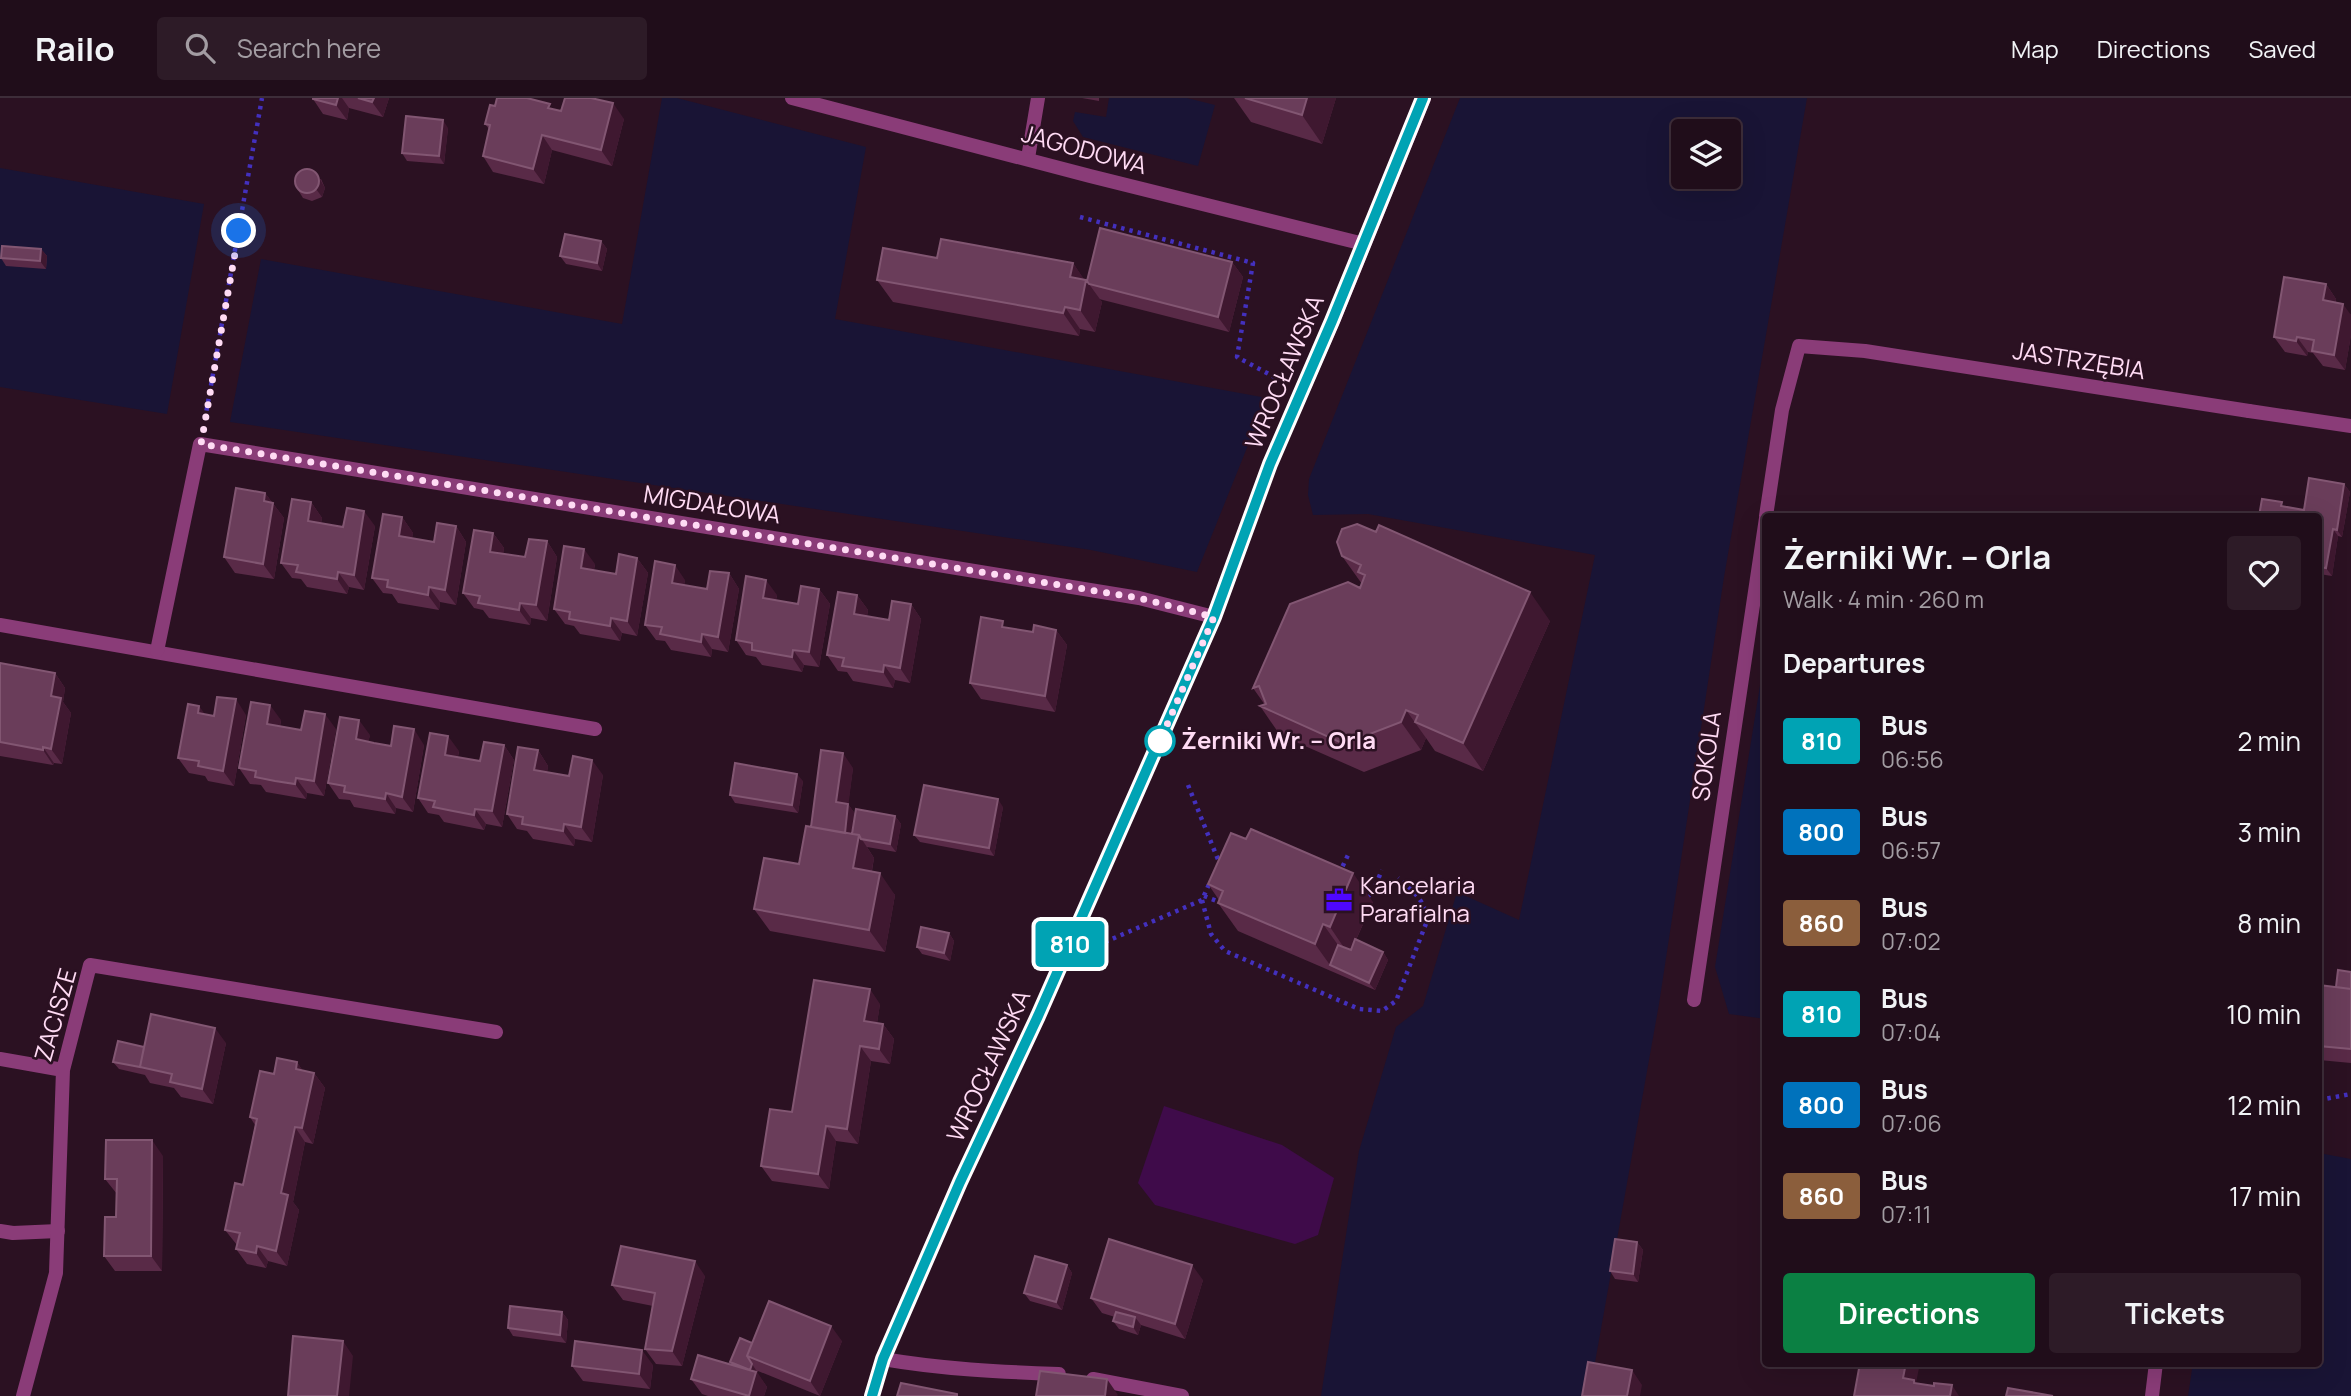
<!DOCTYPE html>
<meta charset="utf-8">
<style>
:root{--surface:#200d1a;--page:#2d1b27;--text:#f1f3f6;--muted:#a29ca2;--line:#3d2d39;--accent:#0b8043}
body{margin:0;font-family:Manrope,sans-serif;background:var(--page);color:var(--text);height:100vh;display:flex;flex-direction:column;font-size:26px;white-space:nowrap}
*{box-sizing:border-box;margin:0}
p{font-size:23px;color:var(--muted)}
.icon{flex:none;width:38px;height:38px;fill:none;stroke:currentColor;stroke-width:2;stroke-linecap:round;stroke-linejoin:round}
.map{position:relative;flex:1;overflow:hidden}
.drawer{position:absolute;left:1762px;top:415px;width:560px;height:854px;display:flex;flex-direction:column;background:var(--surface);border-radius:7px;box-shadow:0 7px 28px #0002,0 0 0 2px var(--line)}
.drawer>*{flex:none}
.badge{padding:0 14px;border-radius:5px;font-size:24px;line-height:46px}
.tools{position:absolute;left:1671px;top:21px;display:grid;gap:14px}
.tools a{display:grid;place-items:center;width:70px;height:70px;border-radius:7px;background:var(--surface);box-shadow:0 7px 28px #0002,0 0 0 2px var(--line);font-size:35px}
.you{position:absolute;width:35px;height:35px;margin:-18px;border:5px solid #fff;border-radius:50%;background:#1a73e8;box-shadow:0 0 0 10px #1a73e833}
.map>.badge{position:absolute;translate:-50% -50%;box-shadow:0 0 0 4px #fff}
h2{padding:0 21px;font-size:26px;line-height:63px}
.round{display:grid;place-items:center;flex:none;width:74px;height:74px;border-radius:7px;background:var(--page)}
.summary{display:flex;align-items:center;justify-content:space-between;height:119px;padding:0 21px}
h1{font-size:33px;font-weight:700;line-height:52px}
.button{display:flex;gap:14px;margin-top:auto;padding:14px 21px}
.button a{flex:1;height:80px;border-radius:7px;background:var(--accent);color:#fff;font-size:28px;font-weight:700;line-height:80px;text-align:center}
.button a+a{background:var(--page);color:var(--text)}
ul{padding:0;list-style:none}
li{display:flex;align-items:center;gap:21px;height:91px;padding:0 21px}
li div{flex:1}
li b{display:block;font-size:26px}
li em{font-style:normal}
li .badge{min-width:77px;font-weight:700;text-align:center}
header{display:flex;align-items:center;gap:42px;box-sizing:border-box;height:98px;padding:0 35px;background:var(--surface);border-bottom:2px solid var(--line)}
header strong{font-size:33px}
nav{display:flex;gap:38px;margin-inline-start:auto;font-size:24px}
.search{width:490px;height:63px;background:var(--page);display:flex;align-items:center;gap:18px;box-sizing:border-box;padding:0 24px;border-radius:7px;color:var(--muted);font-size:26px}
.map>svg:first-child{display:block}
.green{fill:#191435;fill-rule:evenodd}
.water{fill:#3f0b4a}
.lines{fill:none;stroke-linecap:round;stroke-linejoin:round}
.path{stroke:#4330be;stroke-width:4.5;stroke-dasharray:3.5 5;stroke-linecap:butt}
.lane{stroke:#8a3c78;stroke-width:14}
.street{stroke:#8a3c78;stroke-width:14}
.wall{fill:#592a47}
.shaded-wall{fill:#3f1830}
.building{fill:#6a3d5a;stroke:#825672;stroke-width:2}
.line-casing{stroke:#fff;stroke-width:16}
.line{stroke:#00a3b4;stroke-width:10}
.walk{stroke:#ffdbf4;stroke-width:7;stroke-dasharray:0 12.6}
.stop-dot{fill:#fff;stroke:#00a3b4;stroke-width:3.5}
.labels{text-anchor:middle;stroke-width:5;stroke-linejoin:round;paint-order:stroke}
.street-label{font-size:24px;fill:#ffdbf4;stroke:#2b1122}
.stop-label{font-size:24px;font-weight:bold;fill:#ffdbf4;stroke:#2b1122;text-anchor:start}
.poi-label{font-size:24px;fill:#ffdbf4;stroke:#2b1122;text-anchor:start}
</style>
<header>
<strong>Railo</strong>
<div class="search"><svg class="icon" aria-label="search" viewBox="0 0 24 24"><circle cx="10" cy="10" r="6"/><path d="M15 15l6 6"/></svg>Search here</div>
<nav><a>Map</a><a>Directions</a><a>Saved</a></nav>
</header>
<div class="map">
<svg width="2351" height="1298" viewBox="0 0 2351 1298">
<rect width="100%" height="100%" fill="#2b1122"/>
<path class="green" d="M662 0H677L866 49 835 221 1267 300 1197 474 1091 452 230 324 261 161 622 226Z
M1109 0H1187L1215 7 1198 68 1083 39 1073 23 1075 14 1106 19Z
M1460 0H1807L1724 479 1659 906 1589 1298H1321L1359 1053 1396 929 1423 908 1457 794 1519 822 1595 457 1368 416 1313 417 1308 397 1309 381ZM1684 33H1729V79H1684Z
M0 70 204 106 167 316 0 289Z
M1766 550V921L1729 916 1715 869Z
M2319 1055 2351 1061V1298H2188L2193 1265H2319Z"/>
<path class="water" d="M1164 1008 1282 1047 1334 1080 1318 1137 1295 1146 1155 1107 1138 1085Z"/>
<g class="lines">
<path class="path" d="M1080 119 1253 165 1237 259 1280 282
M205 321 262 0
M1188 687 1219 764
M1339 776 1348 757
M1204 798 1222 805
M1367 798 1370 800 1382 772
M1202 802 1211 836 1225 853 1359 911 1382 913 1396 903 1427 823C1426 803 1413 793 1398 780
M1105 844 1202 802 1210 784
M2319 1002 2351 996"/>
<path class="lane" d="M1028 60 1038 0
M1766 418 1782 312 1799 248 1865 253 2249 313
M0 527 595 631
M1694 902 1766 420
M0 1133 13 1135 58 1133"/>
<path class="street" d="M792 0 1090 78 1364 146
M2249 313 2351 328
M157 553 200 346 1139 500 1214 519
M0 961 63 972
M883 1261C941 1271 1000 1274 1059 1276
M1093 1281 1182 1298
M23 1298 56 1175 63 972 90 867 496 934
M872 1298 883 1261 960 1084 1038 918 1214 519 1270 366 1333 223 1424 0
M2152 1298 2156 1265"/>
</g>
<path class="wall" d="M313 0H389L383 19 349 10 347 22 323 16 313 1Z
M1082 0H1099V3Z
M1234 0H1336L1322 46 1251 24Z
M495 8 554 12 624 21 612 68 552 52 544 86 493 74 483 58 489 31 485 26Z
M448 30 444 66 407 63 402 55Z
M321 81 325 90 322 99 312 103 303 100 298 92Z
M601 143 607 151 602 173 566 166 560 158Z
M41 151 47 158 46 171 6 168 1 160Z
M937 160 1073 165 1084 182H1086L1232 164 1243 179 1229 234 1099 201 1102 204 1095 234 1080 231 1079 238 893 204 877 182Z
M2326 186 2336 201V205L2351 217V237L2345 272 2323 268 2313 255 2308 254 2307 258 2285 254 2274 239Z
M2344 386 2350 394 2342 439 2338 438 2332 478 2319 476V418L2285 409 2304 412Z
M265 395 284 420 274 481 235 475 224 459Z
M311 404 322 420 321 425 343 429 375 428 364 492 349 489 347 496 307 489 301 481 292 480 281 465Z
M402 419 413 435 412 440 434 444 456 428 466 444 456 507 440 504 439 512 398 505 392 496 383 495 372 480Z
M493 435 504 450 503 456 525 459 547 443 557 459 547 523 531 520 530 527 489 520 483 512 474 510 463 495Z
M1342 458 1550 523 1483 673 1435 653 1426 640 1421 652 1364 674 1280 637 1260 608 1265 607 1253 590 1360 490 1362 486Z
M637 460 648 475 637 538 622 535 620 543 580 536 574 528 565 526 554 511 595 466 594 472 616 476Z
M729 475 739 491 728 554 712 551 711 559 671 552 665 543 656 542 645 527 685 482 684 487 707 491Z
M819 491 830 506 819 569 804 567 802 574 762 567 756 559 746 557 736 542 777 497 776 502 798 506Z
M857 497 868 512 867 518 889 522 911 506 921 521 910 585 895 582 893 590 853 583 847 574 838 573 827 557Z
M1009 530 1033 534 1056 532 1067 547 1055 614 981 601 970 585Z
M0 565 55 575 65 590 63 604 71 615 62 666 54 665 53 667 0 658Z
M205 617 214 618 246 617 234 688 208 683 205 678 189 675 178 660Z
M281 622 280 629 301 632 336 631 324 698 307 695 306 701 266 694 261 687 250 686 239 670Z
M370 637 368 644 391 648 424 647 413 714 396 710 395 716 354 709 350 702 339 701 328 685Z
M504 647 514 662 502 729 486 726 484 732 444 724 439 717 428 715 418 700 459 653 458 659 480 663Z
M538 652 548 668 547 674 569 678 603 677 592 744 575 741 574 748 533 741 527 733 517 731 507 716Z
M853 670 848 706 855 716 895 718 901 726 896 754 867 749 874 760 872 773 895 797 885 854 770 833 754 811 799 766 811 729Z
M803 683 798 715 735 705 730 697Z
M1003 709 994 758 920 744 914 737Z
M1208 786 1373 804 1356 842 1383 854 1388 862 1375 892 1238 833 1218 805 1219 802Z
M949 835 954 843 950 863 922 856 917 849Z
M2351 874V965L2319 962V887L2336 889Z
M880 906 877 925 883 926 894 941 890 966 871 963 858 1046 836 1043 829 1091 772 1083 761 1068 792 1014Z
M226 945 213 1006 181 999 174 990 150 985 145 977 119 971 113 964 144 949Z
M297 964 302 972 314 975 325 990 313 1046 305 1044 293 1104 299 1112 287 1168 268 1163 266 1170 247 1166 236 1151 237 1147 225 1132 243 1087 255 1027 250 1019 274 976Z
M163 1058 162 1173H115L104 1158 116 1119 117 1096 105 1081Z
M1637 1144 1643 1152 1638 1184 1615 1181 1610 1173Z
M1067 1167 1072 1175 1062 1212 1030 1203 1024 1195Z
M705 1178 682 1268 656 1266 645 1251 653 1208 623 1202 612 1187Z
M1203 1182 1185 1241 1141 1227 1138 1237 1119 1231 1113 1223 1115 1219 1102 1215 1091 1200Z
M562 1214 568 1222 566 1245 513 1238 508 1230Z
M842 1243 820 1298 758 1273 757 1275 767 1289 764 1298H708L702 1296 691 1281 732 1267 730 1264 752 1245Z
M653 1267 650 1291 583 1283 572 1268Z"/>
<path class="shaded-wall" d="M338 0H342L349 10 347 22 336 7Z
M374 0H389L383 19 372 4Z
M1307 0H1336L1322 46 1302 17Z
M613 5 624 21 612 68 601 52Z
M443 22 448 30 444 66 439 58Z
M542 37 552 52 544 86 533 71Z
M316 74 325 90 322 99 316 91Z
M601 143 607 151 602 173 597 165Z
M41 151 47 158 46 171 40 163Z
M1232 164 1243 179 1229 234 1218 219Z
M1073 165 1086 184V182L1102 204 1095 234 1080 212 1070 179Z
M2326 186 2336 201 2334 217 2323 202Z
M2343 206 2351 217V237L2345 272 2334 257Z
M1065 209 1080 231 1079 238 1063 215Z
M2297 239 2308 254 2307 258 2296 243Z
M2344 386 2350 394 2342 439 2337 432Z
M265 395 284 420 274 481 263 466Z
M311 404 322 420 319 438 308 423Z
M364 413 375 428 364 492 354 477Z
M402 419 413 435 410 453 399 438Z
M456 428 466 444 456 507 445 492Z
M2333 431 2338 438 2332 478 2326 470Z
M493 435 504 450 501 469 490 454Z
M547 443 557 459 547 523 536 507Z
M584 451 595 466 591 485 581 470Z
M637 460 648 475 637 538 627 523Z
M675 467 685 482 682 500 672 485Z
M338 474 349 489 347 496 337 481Z
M729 475 739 491 728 554 718 539Z
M766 482 777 497 773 515 763 500Z
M429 489 440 504 439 512 428 497Z
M819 491 830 506 819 569 809 554Z
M1530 494 1550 523 1483 673 1463 645Z
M857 497 868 512 865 531 854 516Z
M520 505 531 520 530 527 519 512Z
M911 506 921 521 910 585 900 570Z
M611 520 622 535 620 543 610 528Z
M1056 532 1067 547 1055 614 1045 598Z
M702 536 712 551 711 559 701 544Z
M793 552 804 567 802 574 792 559Z
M884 567 895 582 893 590 883 574Z
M55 575 65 590 63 604 71 615 62 666 51 651V598Z
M236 601 246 617 234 688 223 673Z
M270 607 281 622 277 642 267 626Z
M199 608 210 623 198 615Z
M1406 612 1426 640 1421 652 1401 624Z
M325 616 336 631 324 698 314 683Z
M359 622 370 637 366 657 356 641Z
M414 631 424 647 413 714 402 699Z
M448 638 459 653 455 672 445 657Z
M504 647 514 662 502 729 492 713Z
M43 649 54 665 53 667 43 652Z
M538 652 548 668 545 688 534 672Z
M843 655 853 670 847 719 836 704Z
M592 662 603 677 592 744 581 729Z
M797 676 803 683 798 715 792 707Z
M296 680 307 695 306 701 295 686Z
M386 695 396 710 395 716 385 701Z
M998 701 1003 709 994 758 989 750Z
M848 706 859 721 857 740 844 736Z
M475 711 486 726 484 732 474 717Z
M895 718 901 726 896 754 890 746Z
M564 726 575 741 574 748 563 733Z
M859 737 874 760 868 792 853 770Z
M880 775 895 797 885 854 869 832Z
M1353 775 1373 804 1349 857 1330 829Z
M1323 826 1343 854 1330 867 1315 846Z
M949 835 954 843 950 863 944 855Z
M1383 854 1388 862 1375 892 1369 885Z
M870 891 880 906 875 938 864 923Z
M883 926 894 941 890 966 879 951Z
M215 930 226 945 213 1006 202 991Z
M860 948 871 963 858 1046 847 1031Z
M297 964 307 979 296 971Z
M314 975 325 990 313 1046 302 1030Z
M826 1028 836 1043 829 1091 818 1076Z
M295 1029 305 1044 293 1104 299 1112 287 1168 276 1153 281 1095Z
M152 1042 163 1058 162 1173 151 1158Z
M1637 1144 1643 1152 1638 1184 1633 1176Z
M257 1148 268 1163 266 1170 256 1155Z
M695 1163 705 1178 682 1268 672 1253Z
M1067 1167 1072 1175 1062 1212 1056 1204Z
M1192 1167 1203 1182 1185 1241 1175 1226Z
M562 1214 568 1222 566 1245 560 1237Z
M1135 1219 1141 1227 1138 1237 1133 1229Z
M831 1228 842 1243 820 1298 810 1283Z
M343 1243 353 1258 349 1298H337Z
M642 1252 653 1267 650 1291 639 1276Z
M1906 1265H1920L1916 1285 1925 1297 1903 1280Z
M752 1266 767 1289 764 1298H749L750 1272Z
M1632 1272 1642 1287 1640 1298H1627Z
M1107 1281 1118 1297 1117 1298H1105Z
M1952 1287 1959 1298H1950Z"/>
<path class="building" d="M313 0H338L336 7 313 1Z
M358 0H374L372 4Z
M497 0H527L550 6 548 10 561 13 565 0H591L613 5 601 52 542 37 533 71 483 58 490 27 485 26 490 7 495 8Z
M1245 0H1307L1302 17Z
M406 18 443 22 439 58 402 55Z
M295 83a12 12 0 1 1 24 0a12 12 0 1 1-24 0Z
M1100 130 1232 164 1218 219 1089 186 1087 183Z
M565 136 601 143 597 165 560 158Z
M941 141 1073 165 1070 179 1086 182 1080 212 1065 209 1063 215 877 182 883 150 937 160Z
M2 148 41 151 40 163 1 160Z
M2284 179 2326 186 2323 202 2343 206 2334 257 2312 253 2314 242 2297 239 2296 243 2274 239Z
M2309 380 2344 386 2337 432 2333 431 2326 470 2319 469V418H2259L2262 401 2282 404 2281 408 2304 412Z
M236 390 265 395 264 403 273 405 263 466 224 459Z
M292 401 311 404 308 423 343 429 347 410 364 413 354 477 338 474 337 481 296 474 298 467 281 465Z
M383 416 402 419 399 438 434 444 437 425 456 428 445 492 429 489 428 497 387 489 388 482 372 480Z
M1357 426 1376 434 1379 427 1530 494 1463 645 1415 624 1418 617 1406 612 1401 624 1344 646 1260 608 1266 606 1259 588 1253 590 1290 506 1348 484 1360 490 1365 477 1358 474 1361 467 1342 458 1337 444 1342 431Z
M474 432 493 435 490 454 525 459 529 441 547 443 536 507 520 505 519 512 478 505 480 498 463 495Z
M564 448 584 451 581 470 616 476 619 456 637 460 627 523 611 520 610 528 569 521 570 514 554 511Z
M655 463 675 467 672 485 707 491 710 473 729 475 718 539 702 536 701 544 660 536 662 529 645 527Z
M746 478 766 482 763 500 798 506 801 488 819 491 809 554 793 552 792 559 752 552V545L736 542Z
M838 494 857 497 854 516 889 522 892 503 911 506 900 570 884 567 883 574 842 568 844 560 827 557Z
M981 519 1003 523 1002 529 1033 534 1034 527 1056 532 1045 598 970 585Z
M0 565 55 575 51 598 61 600 51 651 43 649V652L0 644Z
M217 599 236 601 223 673 198 668 199 663 178 660 188 606 199 608 198 615 214 618Z
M251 604 270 607 267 626 301 632 305 613 325 616 314 683 296 680 295 686 275 683 255 679 256 673 239 670Z
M340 619 359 622 356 641 374 645 391 648 394 628 414 631 402 699 386 695 385 701 344 694 345 688 328 685Z
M430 635 448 638 445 657 480 663 484 644 504 647 492 713 475 711 474 717 453 713 433 709 435 703 418 700Z
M518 649 538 652 534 672 569 678 573 658 592 662 581 729 564 726 563 733 522 726 523 719 507 716Z
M821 652 843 655 836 704 848 706 845 735 811 729Z
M735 665 797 676 792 707 730 697Z
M924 687 998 701 989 750 914 737Z
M856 711 895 718 890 746 861 741 859 737 852 736Z
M806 728 859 737 853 770 880 775 869 832 754 811 764 760 799 766Z
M1251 731 1353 775 1330 829 1323 826 1315 846 1218 805 1223 793 1208 786 1231 735 1246 741Z
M921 829 949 835 944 855 917 849Z
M1355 841 1383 854 1369 885 1330 867 1338 847 1351 852Z
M2338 872 2351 874V891L2336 889Z
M814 882 870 891 864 923 883 926 879 951 860 948 847 1031 826 1028 818 1076 761 1068 770 1011 792 1014Z
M2319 887 2351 891V951L2319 948Z
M151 916 215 930 202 991 170 984 172 976 140 969Z
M118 943 144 949 140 969 113 964Z
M277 960 297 964 296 971 314 975 302 1030 295 1029 281 1095 288 1097 276 1153 257 1148 256 1155 236 1151 240 1135 225 1132 235 1085 243 1087 257 1021 250 1019 260 973 274 976Z
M106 1042H152L151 1158H104L105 1119H116L117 1081H105Z
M1109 1141 1192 1167 1175 1226 1091 1200Z
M1615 1141 1637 1144 1633 1176 1610 1173Z
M621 1148 695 1163 672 1253 645 1251 655 1195 612 1187Z
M1035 1158 1067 1167 1056 1204 1024 1195Z
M769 1203 831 1228 810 1283 747 1258Z
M510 1208 562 1214 560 1237 508 1230Z
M1116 1214 1135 1219 1133 1229 1113 1223Z
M293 1238 343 1243 337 1298H288Z
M740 1240 752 1245 747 1258 752 1266 750 1272 730 1264Z
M575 1243 642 1252 639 1276 572 1268Z
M698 1257 756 1274 749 1298 691 1281Z
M1588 1264 1632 1272 1627 1298H1582Z
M1860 1265H1906L1903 1280 1914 1282V1285L1934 1288V1285L1952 1287 1950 1298H1854Z
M1040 1273 1107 1281 1105 1298H1036Z
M901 1285 957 1296V1298H897Z
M2008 1290 2053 1298H2006Z"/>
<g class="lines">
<g class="line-casing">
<path id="line" d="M872 1298 883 1261 960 1084 1038 918 1214 519 1270 366 1332 223 1423 0"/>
</g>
<use href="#line" class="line"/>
<path class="walk" d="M239 133 201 346 1139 500 1214 519 1160 643"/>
</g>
<defs>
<g id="office-bare" transform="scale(2.1)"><path d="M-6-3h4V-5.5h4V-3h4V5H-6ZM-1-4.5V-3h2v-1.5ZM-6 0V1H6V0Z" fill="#4f07ff" stroke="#2b1122" stroke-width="2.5" paint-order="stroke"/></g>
</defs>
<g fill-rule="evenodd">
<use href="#office-bare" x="1339" y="802"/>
</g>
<circle class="stop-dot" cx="1160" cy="643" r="14"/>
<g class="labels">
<g class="street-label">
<text transform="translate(1084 52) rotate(15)" y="8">JAGODOWA</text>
<text transform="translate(2079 263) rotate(9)" y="8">JASTRZĘBIA</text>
<text transform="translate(1285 274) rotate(-67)" y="8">WROCŁAWSKA</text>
<text transform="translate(712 407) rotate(9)" y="8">MIGDAŁOWA</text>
<text transform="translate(1707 658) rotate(-82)" y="8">SOKOLA</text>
<text transform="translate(56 917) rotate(-74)" y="8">ZACISZE</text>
<text transform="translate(989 968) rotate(-65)" y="8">WROCŁAWSKA</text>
</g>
<g class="stop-label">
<text x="1181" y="651">Żerniki Wr. – Orla</text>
</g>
<g class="poi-label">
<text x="1360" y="796">Kancelaria<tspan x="1360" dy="28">Parafialna</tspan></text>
</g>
</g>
</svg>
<div class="tools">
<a><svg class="icon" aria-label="layers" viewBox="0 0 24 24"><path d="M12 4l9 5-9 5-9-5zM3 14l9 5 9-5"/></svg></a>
</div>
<div class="you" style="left:239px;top:133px"></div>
<b class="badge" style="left:1070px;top:846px;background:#00a3b4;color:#fff">810</b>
<section class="drawer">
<div class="summary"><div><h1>Żerniki Wr. – Orla</h1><p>Walk · 4 min · 260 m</p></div><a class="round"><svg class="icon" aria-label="heart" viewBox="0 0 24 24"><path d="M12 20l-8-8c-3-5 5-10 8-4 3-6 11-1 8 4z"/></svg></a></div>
<h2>Departures</h2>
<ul>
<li><span class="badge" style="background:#00a3b4;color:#fff">810</span><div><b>Bus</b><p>06:56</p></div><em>2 min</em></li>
<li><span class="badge" style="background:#0072bc;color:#fff">800</span><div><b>Bus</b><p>06:57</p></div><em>3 min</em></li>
<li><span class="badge" style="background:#8b5e3c;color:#fff">860</span><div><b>Bus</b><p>07:02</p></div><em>8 min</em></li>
<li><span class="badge" style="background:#00a3b4;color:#fff">810</span><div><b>Bus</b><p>07:04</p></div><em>10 min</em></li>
<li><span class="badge" style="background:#0072bc;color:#fff">800</span><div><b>Bus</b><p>07:06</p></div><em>12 min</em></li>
<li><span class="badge" style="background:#8b5e3c;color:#fff">860</span><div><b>Bus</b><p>07:11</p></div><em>17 min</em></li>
</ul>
<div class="button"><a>Directions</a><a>Tickets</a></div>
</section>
</div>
